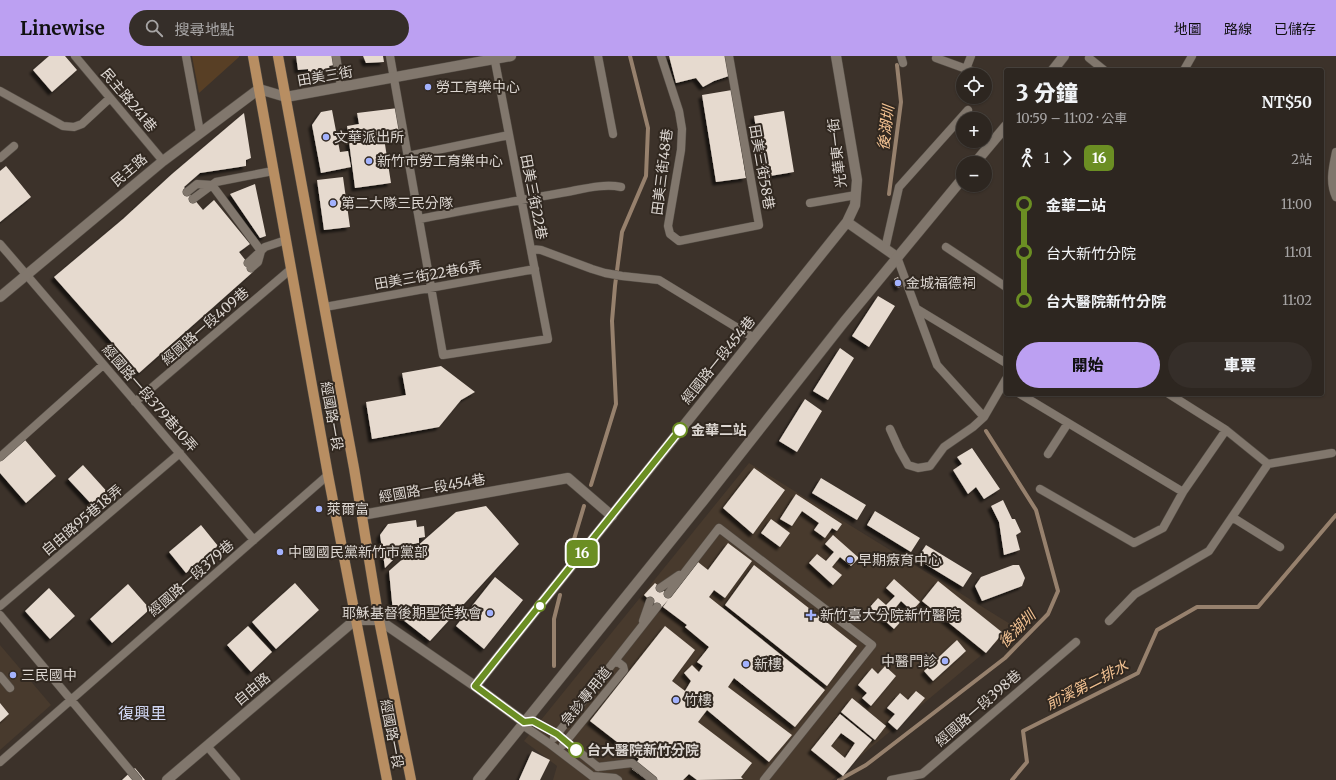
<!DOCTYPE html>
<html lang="zh-TW">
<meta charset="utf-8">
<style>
:root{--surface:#2d2620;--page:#352e29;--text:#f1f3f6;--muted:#a7a5a5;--line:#48433e;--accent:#bca0f2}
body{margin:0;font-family:Merriweather,"Noto Sans TC",serif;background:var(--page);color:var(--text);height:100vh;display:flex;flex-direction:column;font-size:15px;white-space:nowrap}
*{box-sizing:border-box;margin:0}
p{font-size:13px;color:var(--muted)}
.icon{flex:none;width:22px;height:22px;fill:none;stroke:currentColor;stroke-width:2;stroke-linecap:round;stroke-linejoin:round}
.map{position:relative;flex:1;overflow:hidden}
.details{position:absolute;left:1004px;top:12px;width:320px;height:328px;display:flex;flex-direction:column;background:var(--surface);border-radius:4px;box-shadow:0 1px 3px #0004,0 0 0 1px var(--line)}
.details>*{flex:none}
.badge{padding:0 8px;border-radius:6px;font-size:14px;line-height:26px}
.controls{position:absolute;left:956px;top:12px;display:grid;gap:8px}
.controls a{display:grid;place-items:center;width:36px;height:36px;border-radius:50%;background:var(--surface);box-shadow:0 1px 3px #0004,0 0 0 1px var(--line);font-size:20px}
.map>.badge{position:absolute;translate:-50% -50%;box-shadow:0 0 0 2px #fff}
.legs{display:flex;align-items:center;gap:6px;height:44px;padding:0 12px;font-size:13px}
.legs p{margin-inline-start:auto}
.overview{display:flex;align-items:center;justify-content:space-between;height:68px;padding:0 12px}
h1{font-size:22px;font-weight:800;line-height:30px}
.primary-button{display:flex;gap:8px;margin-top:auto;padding:8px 12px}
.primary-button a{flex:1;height:46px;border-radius:24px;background:var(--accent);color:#111;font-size:16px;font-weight:800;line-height:46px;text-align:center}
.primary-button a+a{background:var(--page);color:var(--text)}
ul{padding:0 12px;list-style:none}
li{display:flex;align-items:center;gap:14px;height:48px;font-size:15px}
li i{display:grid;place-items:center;width:6px;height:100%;margin:0 5px;background:currentColor}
li i::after{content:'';width:10px;height:10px;margin:-5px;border:3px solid;border-radius:50%;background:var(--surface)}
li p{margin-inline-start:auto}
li:first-child i{background:linear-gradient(#0000 50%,currentColor 0)}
li:last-child i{background:linear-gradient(currentColor 50%,#0000 0)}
header{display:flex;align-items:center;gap:24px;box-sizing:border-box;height:56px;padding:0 20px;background:var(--accent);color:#111}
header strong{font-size:19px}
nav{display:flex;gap:22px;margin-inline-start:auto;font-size:14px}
.search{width:280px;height:36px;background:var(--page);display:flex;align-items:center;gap:10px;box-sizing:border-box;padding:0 14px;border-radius:22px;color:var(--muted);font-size:15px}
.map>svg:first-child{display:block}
.built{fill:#483a2d}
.green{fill:#583f25}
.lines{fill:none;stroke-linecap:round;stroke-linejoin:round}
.stream{stroke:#97816d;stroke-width:4}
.building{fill:#e6dacf;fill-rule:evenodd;filter:url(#shadow)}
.service-casing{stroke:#564f47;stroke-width:9}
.minor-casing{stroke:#564f47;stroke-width:11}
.tertiary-casing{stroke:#564f47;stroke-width:11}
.primary-casing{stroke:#564f47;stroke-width:11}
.service{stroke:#81776d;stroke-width:8}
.minor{stroke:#81776d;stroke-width:10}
.tertiary{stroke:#81776d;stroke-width:10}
.primary{stroke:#b88e62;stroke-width:10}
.line-1-casing{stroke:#fff;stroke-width:9}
.line-1{stroke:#6b8e23;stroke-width:6}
.poi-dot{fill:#a3b2fd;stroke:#312820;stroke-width:1.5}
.stop-1-dot{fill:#fff;stroke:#6b8e23;stroke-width:2}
.labels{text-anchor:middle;stroke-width:4;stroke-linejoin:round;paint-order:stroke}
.street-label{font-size:14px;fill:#dcd6d1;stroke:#312820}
.poi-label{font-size:14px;fill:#dcd6d1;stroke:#312820;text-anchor:start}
.stop-label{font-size:14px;font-weight:bold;fill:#dcd6d1;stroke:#312820;text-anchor:start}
.water-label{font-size:15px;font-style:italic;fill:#f3c292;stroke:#312820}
.quarter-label{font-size:16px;fill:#d2d8f5;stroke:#312820}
</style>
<header>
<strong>Linewise</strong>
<div class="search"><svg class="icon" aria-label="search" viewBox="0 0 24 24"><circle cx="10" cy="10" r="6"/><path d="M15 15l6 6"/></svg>搜尋地點</div>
<nav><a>地圖</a><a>路線</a><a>已儲存</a></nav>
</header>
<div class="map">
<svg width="1336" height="724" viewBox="0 0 1336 724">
<defs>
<filter id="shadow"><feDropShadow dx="-3.5" dy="3.5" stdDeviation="1" flood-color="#0009"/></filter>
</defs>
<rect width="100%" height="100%" fill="#3c322a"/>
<path class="built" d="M749 407 1015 571 832 724H553L557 710 524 685Z
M0 589 51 649 0 694Z"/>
<path class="green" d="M192 0H239V1L199 37Z"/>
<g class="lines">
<path class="stream" d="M889 138 901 46 897 9
M591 429 616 348 612 265 615 230 622 176 646 120 648 72 630 0
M569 500 584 450
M554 610V563L560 539
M839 724 866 709 1005 602 1048 558 1058 535 1036 454 986 375
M1012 724 1027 706 1023 675 1138 617 1157 574 1197 551H1258L1336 459"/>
</g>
<path class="building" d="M49 0H65L77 14 52 36 33 14Z
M296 0H336L334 9 329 10 330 14 320 16 321 21 309 22 308 13 298 14Z
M363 0H383L384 6 366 7Z
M669 0H727L732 19 714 25 703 31 696 22 676 27Z
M732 34 746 122 716 126 702 39Z
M398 52 402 80 384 82 391 127 355 132 347 70 359 68 357 57Z
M332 54 340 96 348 95 351 111 321 117 312 69 321 56Z
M784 55 794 116 764 121 754 60Z
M244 57 251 102 246 104V110L200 117 184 131 203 154 214 144 250 188 239 196 254 215 139 317 54 221 123 163 172 118Z
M6 110 31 141 0 166V115Z
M343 121 350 171 324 174 317 124Z
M255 128 266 180 260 182 230 138Z
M898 221 902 230 898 232 894 223Z
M878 240 895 250 869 291 852 280Z
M840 292 854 302 828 344 813 335Z
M441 310 475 336 461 344 439 371 372 383 366 346 406 339 402 317Z
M805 343 822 355 797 396 779 385Z
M25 384 56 420 26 447 0 417V405Z
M972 392 1000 433 984 443 976 431 968 438 953 414 962 408 957 401Z
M83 409 111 440 96 453 68 423Z
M754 412 785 434 753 478 723 452Z
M821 422 866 449 857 464 812 437Z
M796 438 842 468 837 475 832 472 825 482 814 474 819 467 802 455 792 470 780 463Z
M1003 444 1012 463H1015L1021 476 1016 479 1020 494 1004 499 999 466 991 450Z
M486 450 519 488 430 585 393 556 389 515 456 456Z
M875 455 920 482 911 496 867 469Z
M771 463 790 477 780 491 761 477Z
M416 464 417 471 424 470 425 481 419 482V487L408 489 385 512 380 479 388 468Z
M201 469 218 490 186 517 169 496Z
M833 479 859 502 851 510 840 501 832 511 842 519 833 529 809 507 817 498 826 505 834 496 825 488Z
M728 487 752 505 725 542 714 534 709 541 825 634 795 671 734 622 728 631 792 679 769 706 707 654 698 666 752 707 741 721 743 723 697 724 689 718 683 724H647L632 713 639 703 590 665 665 570 695 594 672 625 685 635 691 625 684 617 692 609 699 616 703 610 697 606 709 591 685 571 687 569 663 551 668 544 660 553 644 539 655 527 671 541 698 506 708 514Z
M926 489 972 517 963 531 917 503Z
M754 509 857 590 827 630 725 549Z
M1013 509H1019L1025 522 1022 530 982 545 975 530 981 521Z
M495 521 523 544 484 593 456 570Z
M894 523 920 546 912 555 901 545 893 555 903 563 894 573 870 551 878 542 886 549 895 540 886 532Z
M938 525 1003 577 986 597 922 545Z
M295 527 319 554 276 593 252 566Z
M128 528 150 553 112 587 90 563Z
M49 532 75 560 50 583 25 555Z
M248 570 272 596 251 616 227 589Z
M957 584 966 595 933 625 924 615Z
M885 610 896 620 871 650 862 642 867 637 858 629 872 612 878 618Z
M916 635 925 642 897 674 888 666 895 658 887 652 900 637 908 644Z
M852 642 886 670 875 684 841 656Z
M0 647 9 658 0 666Z
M840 658 872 684 843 720 811 694ZM841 677 855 687 845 702 831 690Z
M532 695 550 704 540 724H519Z
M135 712 145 724H122Z"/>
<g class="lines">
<g class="service-casing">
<path id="service" d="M75 0 163 105
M186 0 200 76
M336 0 341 31
M390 0 443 299 548 283 494 0
M598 0 613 78
M661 0 679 55 682 73 681 94 668 170 670 178 679 185 759 169 729 0
M901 0 903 7
M936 2 983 19
M1089 2 1104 14
M966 13 971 0
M1184 14 1192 0
M0 35 63 70 74 71 82 68 110 42
M1336 96C1333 111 1329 126 1336 141
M408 100 509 79
M0 102 14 90
M187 136 197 128 212 129 261 195 258 206 251 212
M193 143 216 126 273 115
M810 147 856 139
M419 163C467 154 514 145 561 137 580 134 602 127 621 131
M0 188 254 484
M946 191 1006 231
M531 193 541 194 592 213 605 217 622 220 659 224 754 282
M885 193 899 131 968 54
M897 201 937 309 984 361
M248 207 265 191 286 184
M325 251 535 213
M917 253 1006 307
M1020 338 1183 436
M1169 338 1226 374 1268 408 1332 397
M135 346 291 213
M890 373 899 393 908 409 918 412 930 410 944 391 973 371 984 361 1006 323
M1048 398 1068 367
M0 401 103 309
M1040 433 1134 487 1163 472 1183 436 1226 374
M1232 461 1280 491
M660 532 679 519
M668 538 719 472 872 589 764 724
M0 550 180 397
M0 559 138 724
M643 565 650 545
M1109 565 1135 538 1209 495 1268 408
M0 620 10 632
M554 682 657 551
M563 689 624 614 623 610 618 606 613 607
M207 690 236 724
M0 706 328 419
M598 711 632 707 653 724
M592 720 550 688 527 672 524 666 533 665 557 678 598 711
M592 720 615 722 618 724
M891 724 922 718 1076 586"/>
</g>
<g class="minor-casing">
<path id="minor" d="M847 166 897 201
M0 241 163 105 259 33 286 41 511 0
M362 459 568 422 612 460
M379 564 475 630 524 666
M475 630 847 166 855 149 857 124 836 0"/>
</g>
<g class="tertiary-casing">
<path id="tertiary" d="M1053 14 1064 0
M975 107 1006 70
M167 724 355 564H379
M478 724 703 445 844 266 963 122"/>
</g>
<g class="primary-casing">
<path id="primary" d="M253 0 328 419 387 724
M278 0 354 412 379 564 411 724"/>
</g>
<use href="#service" class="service"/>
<use href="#minor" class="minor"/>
<use href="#tertiary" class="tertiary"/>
<use href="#primary" class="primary"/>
</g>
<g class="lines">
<g class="line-1-casing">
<path id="line-1" d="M576 694 557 678 533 665 524 666 475 630 680 374"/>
</g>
<use href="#line-1" class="line-1"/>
</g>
<g class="poi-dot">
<circle cx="428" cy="31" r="4"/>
<circle cx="326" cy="81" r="4"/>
<circle cx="369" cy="105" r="4"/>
<circle cx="333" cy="147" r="4"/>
<circle cx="898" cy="227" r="4"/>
<circle cx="319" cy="453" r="4"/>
<circle cx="280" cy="496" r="4"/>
<circle cx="850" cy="504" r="4"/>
<circle cx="490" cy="557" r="4"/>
<path d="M809 553h4v4h4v4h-4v4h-4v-4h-4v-4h4z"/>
<circle cx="945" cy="605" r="4"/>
<circle cx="746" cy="608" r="4"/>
<circle cx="13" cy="619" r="4"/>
<circle cx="676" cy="644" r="4"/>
</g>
<g class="stop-1-dot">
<circle cx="680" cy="374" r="7"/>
<circle cx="540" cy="550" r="5"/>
<circle cx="576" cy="694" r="7"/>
</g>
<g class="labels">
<g class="street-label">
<text transform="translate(325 20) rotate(-10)" y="5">田美三街</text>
<text transform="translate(129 44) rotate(50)" y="5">民主路241巷</text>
<text transform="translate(837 97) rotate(-97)" y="5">光華東一街</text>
<text transform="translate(762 111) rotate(80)" y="5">田美三街58巷</text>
<text transform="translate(129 114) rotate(-40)" y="5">民主路</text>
<text transform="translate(662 116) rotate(-83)" y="5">田美三街48巷</text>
<text transform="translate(534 141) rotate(79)" y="5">田美三街22巷</text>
<text transform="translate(428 219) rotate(-10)" y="5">田美三街22巷6弄</text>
<text transform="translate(205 270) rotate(-41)" y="5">經國路一段409巷</text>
<text transform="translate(718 304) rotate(-51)" y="5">經國路一段454巷</text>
<text transform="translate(150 342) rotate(49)" y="5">經國路一段379巷10弄</text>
<text transform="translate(332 360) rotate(80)" y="5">經國路一段</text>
<text transform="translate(432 432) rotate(-10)" y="5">經國路一段454巷</text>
<text transform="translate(82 464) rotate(-40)" y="5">自由路95巷18弄</text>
<text transform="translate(191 522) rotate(-41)" y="5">經國路一段379巷</text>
<text transform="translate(252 633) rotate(-40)" y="5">自由路</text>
<text transform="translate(586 640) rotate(-51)" y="5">急診專用道</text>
<text transform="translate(978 652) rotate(-41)" y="5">經國路一段398巷</text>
<text transform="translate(392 678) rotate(79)" y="5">經國路一段</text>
</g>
<g class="poi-label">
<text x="436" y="36">勞工育樂中心</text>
<text x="334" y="86">文華派出所</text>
<text x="377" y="110">新竹市勞工育樂中心</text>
<text x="341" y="152">第二大隊三民分隊</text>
<text x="906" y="232">金城福德祠</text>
<text x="327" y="458">萊爾富</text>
<text x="288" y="501">中國國民黨新竹市黨部</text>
<text x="858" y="509">早期療育中心</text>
<text x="482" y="562" text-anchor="end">耶穌基督後期聖徒教會</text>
<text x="820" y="564">新竹臺大分院新竹醫院</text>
<text x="937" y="610" text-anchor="end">中醫門診</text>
<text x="754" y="613">新樓</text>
<text x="21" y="624">三民國中</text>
<text x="684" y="649">竹樓</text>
</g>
<g class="stop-label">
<text x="691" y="379">金華二站</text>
<text x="587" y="699">台大醫院新竹分院</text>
</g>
<g class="water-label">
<text transform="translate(886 72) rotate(-83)" y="5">後湖圳</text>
<text transform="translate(1017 573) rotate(-45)" y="5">後湖圳</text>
<text transform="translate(1087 629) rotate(-27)" y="5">前溪第二排水</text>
</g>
<g class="quarter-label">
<text x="142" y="663">復興里</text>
</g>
</g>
</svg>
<div class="controls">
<a><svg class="icon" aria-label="locate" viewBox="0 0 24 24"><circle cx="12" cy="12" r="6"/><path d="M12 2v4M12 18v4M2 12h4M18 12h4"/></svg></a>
<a>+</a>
<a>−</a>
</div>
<b class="badge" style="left:582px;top:497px;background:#6b8e23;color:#fff">16</b>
<section class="details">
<div class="overview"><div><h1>3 分鐘</h1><p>10:59 – 11:02 · 公車</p></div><b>NT$50</b></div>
<div class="legs"><svg class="icon" aria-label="walk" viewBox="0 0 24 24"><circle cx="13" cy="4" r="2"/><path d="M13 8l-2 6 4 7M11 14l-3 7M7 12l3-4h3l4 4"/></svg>1<svg class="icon" aria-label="forward" viewBox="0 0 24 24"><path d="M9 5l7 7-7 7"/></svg><b class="badge" style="background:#6b8e23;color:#fff">16</b><p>2站</p></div>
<ul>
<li><i style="color:#6b8e23"></i><b>金華二站</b><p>11:00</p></li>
<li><i style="color:#6b8e23"></i><span>台大新竹分院</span><p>11:01</p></li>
<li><i style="color:#6b8e23"></i><b>台大醫院新竹分院</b><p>11:02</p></li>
</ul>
<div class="primary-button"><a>開始</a><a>車票</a></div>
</section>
</div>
